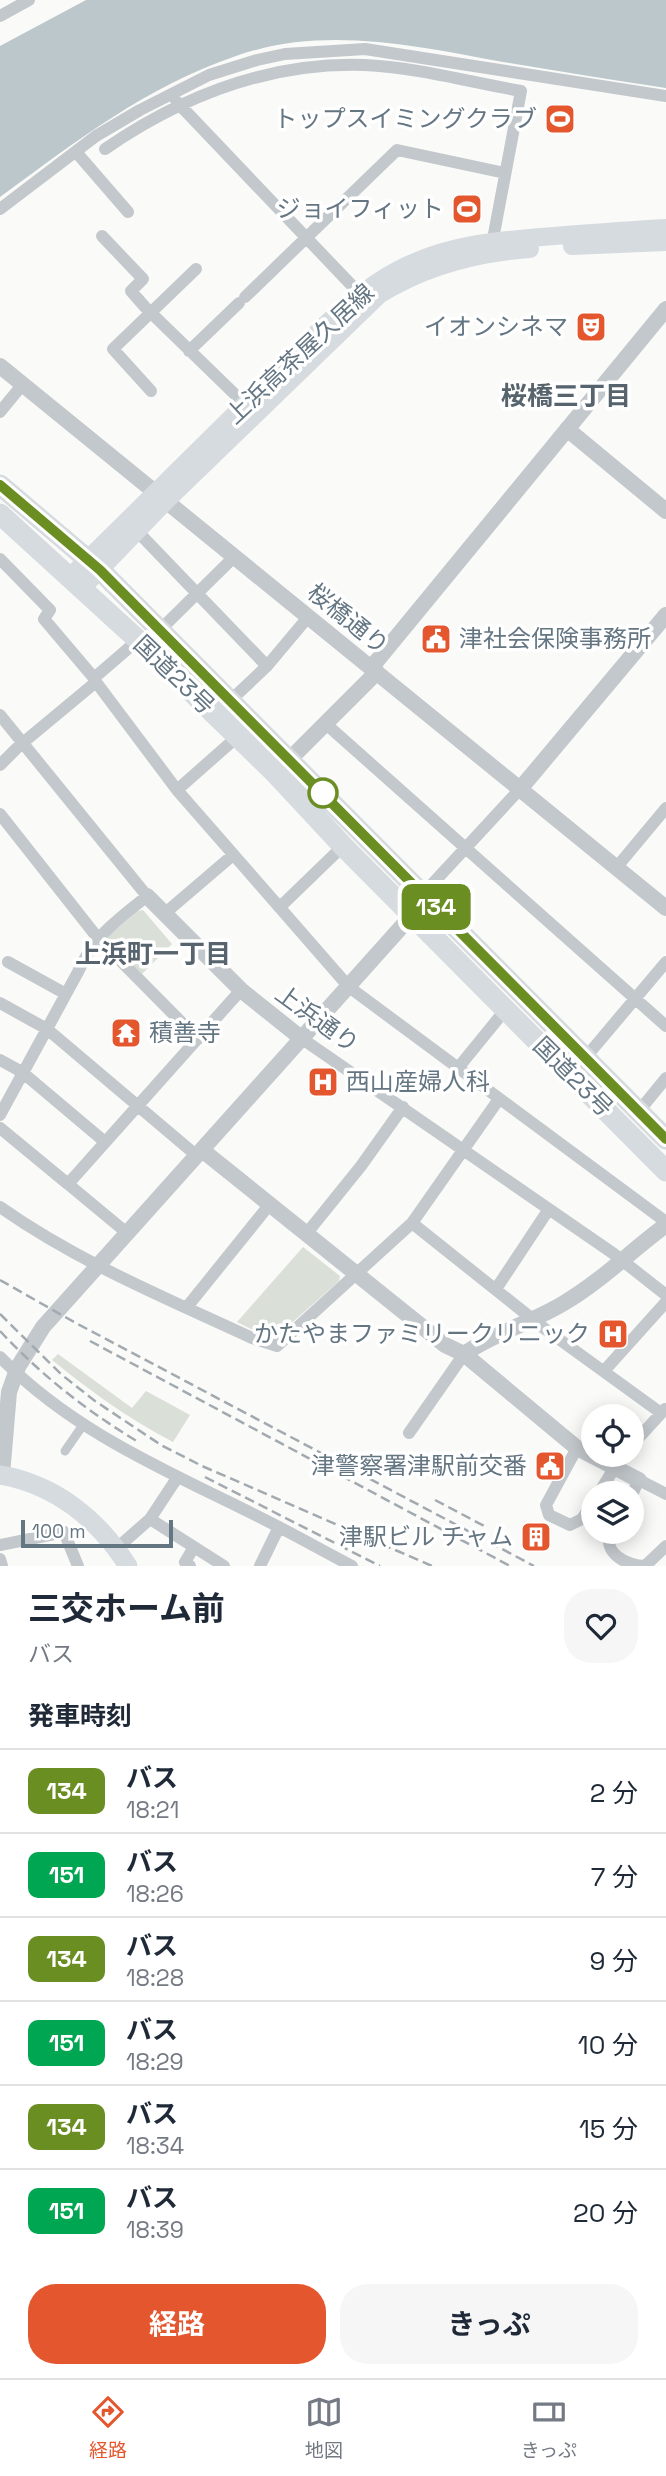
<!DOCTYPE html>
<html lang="ja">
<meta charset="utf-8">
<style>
:root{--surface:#fff;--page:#f6f6f7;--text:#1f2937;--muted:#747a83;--line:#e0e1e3;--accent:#e4572e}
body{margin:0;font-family:"Space Grotesk","Noto Sans JP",sans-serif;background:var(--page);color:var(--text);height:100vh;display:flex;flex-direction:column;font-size:26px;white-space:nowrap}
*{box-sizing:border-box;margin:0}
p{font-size:23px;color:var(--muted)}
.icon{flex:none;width:38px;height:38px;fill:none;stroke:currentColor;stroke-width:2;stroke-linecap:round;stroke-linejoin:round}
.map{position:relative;height:1566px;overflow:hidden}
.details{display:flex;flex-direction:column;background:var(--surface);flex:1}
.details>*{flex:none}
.badge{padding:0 14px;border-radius:10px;font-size:24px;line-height:46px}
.fabs{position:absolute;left:581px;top:1404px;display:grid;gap:14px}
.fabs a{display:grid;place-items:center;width:63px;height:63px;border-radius:50%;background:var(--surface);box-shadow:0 4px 18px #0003;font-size:35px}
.scale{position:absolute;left:21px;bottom:18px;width:152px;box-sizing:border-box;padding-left:7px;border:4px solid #657683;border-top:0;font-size:19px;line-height:24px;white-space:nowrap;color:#657683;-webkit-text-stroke:5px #fff;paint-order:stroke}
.map>.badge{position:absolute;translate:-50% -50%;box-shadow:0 0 0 4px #fff}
h2{padding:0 28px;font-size:26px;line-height:63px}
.round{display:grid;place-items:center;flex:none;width:74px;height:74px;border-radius:28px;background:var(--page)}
.head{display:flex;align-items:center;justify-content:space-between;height:119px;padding:0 28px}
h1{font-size:33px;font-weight:700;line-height:52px}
.cta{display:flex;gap:14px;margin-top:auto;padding:14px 28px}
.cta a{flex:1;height:80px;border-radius:28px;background:var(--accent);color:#fff;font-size:28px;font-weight:700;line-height:80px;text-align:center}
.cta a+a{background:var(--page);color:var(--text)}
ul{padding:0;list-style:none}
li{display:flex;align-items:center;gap:21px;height:84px;padding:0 28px;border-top:2px solid var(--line)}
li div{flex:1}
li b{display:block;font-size:26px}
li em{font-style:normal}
li .badge{min-width:77px;font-weight:700;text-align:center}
.tab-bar{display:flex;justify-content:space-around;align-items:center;height:98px;border-top:2px solid var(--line);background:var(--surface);font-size:19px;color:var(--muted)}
.tab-bar a{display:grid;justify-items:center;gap:4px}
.tab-bar .active{color:var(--accent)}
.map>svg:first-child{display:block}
.green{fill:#dadfd7}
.water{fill:#bbc7cb}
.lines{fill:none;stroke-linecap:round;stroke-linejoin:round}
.pedestrian{stroke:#c3c8cc;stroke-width:9}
.minor{stroke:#c3c8cc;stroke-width:12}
.tertiary{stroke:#c3c8cc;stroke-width:16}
.secondary{stroke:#d6dbdf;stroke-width:18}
.primary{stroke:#d6dbdf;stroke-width:19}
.trunk{stroke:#d6dbdf;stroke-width:21}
.rail{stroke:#a2aab0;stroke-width:2.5;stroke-dasharray:10 5;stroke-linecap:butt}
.line-casing{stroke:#fff;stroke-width:16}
.line{stroke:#6b8e23;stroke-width:10}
.stop-dot{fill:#fff;stroke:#6b8e23;stroke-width:3.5}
.labels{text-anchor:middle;stroke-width:7;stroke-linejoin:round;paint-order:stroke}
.poi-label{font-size:24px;fill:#657683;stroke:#fff;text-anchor:end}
.street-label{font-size:24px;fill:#657683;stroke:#fff}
.neighbourhood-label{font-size:26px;font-weight:bold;fill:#57646e;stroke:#fff}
</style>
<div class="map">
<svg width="666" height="1566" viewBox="0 0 666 1566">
<rect width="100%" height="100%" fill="#fafaf8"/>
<path class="green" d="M143 910 172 944 142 974 108 940V936L138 911Z
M303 1247 340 1276 339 1281 277 1336 255 1331 237 1322Z
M58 1354 132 1408 146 1391 190 1415 173 1442C126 1417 93 1393 52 1360Z"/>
<path class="water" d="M86 0H666V88C612 80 557 71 503 62 415 46 324 25 236 56 147 86 75 142 0 197V46Z"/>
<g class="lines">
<path class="pedestrian" d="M65 1451 83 1425"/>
<path class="minor" d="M0 16 29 0
M176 101 359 293
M105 149C182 96 270 62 364 65 415 67 470 82 521 91L493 239
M76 152 128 212
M0 209 96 136 140 110 209 75 257 60 285 54 365 49 666 96
M102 236 143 279 131 291 145 307 250 409
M245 297 397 150 505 173
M189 351 239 303
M151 391 113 349 196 269
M0 412 23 384
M137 531 267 666
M0 559 50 610 44 619 94 678
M160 630 235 556
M96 682 177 790 349 987 666 1222
M231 700 267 666 309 616
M0 715 147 896C117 921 94 935 78 972L0 1115
M326 724 666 1026
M0 765 19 746 96 682 94 678 138 640
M177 790 237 737
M0 814 97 937 198 1039
M616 868 666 808
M423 894 520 789
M280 907 343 846
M164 914 233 855
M8 962 66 994
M0 1003 47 1029 190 1150
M301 1038 614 1254 666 1295
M586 1057 666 962
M0 1060 22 1072 105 1142
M458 1068 506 1009
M639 1111 666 1078
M0 1128 68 1184
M0 1207C78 1262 166 1298 252 1338L277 1346 412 1223 499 1099
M412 1223 545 1329 661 1413
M127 1233 68 1184 241 990
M307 1233 361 1166 403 1107
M496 1289 549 1209
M187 1307 270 1204
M0 1357C78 1437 180 1476 277 1526 302 1539 327 1553 352 1566
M604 1371 666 1302
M409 1433 464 1354
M632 1445 665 1409
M577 1448 546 1505 549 1515 570 1525 582 1519 593 1502
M599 1493 623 1454
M632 1494 639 1480 666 1494
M150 1519 224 1566
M612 1531C600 1552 627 1566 645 1566L666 1546
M0 1545 64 1532 78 1566
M117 1548 150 1519 177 1478
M0 1559 2 1566
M190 1566 185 1562 194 1547
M260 1566 279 1527"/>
<path class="tertiary" d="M0 366 666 908
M567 429 666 511
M371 668 666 309
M282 767 377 672
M520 789 666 615
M147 896 241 990 301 1038
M202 1150 445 1345 464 1354 577 1448 639 1480
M464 1354C494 1333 531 1323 564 1303 600 1282 632 1250 666 1225
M2 1475 9 1392 18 1367 43 1327 413 914 417 906"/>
<path class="secondary" d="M572 246 666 242
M70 577 326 324C351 301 376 280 408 265 455 243 503 240 554 236 591 233 629 230 666 228
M82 588 167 500 379 295C425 266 476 253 530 249"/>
<path class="primary" d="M0 1475C55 1484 99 1520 128 1566"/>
<path class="trunk" d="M0 485 100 570 666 1139
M0 514 138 640 275 773 343 846 666 1171"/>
<path class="rail" d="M0 1280 74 1322 534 1566
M0 1314 62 1375 95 1401 161 1445 202 1466 432 1566
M0 1331C42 1376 88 1412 140 1443
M90 1341 510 1566
M205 1477 380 1566
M435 1500 488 1528"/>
</g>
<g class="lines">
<g class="line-casing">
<path id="line" d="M0 485 100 570 666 1139"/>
</g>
<use href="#line" class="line"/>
</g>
<defs>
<g id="stadium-square" transform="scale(1.575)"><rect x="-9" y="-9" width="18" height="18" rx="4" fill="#e4572e" stroke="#fff"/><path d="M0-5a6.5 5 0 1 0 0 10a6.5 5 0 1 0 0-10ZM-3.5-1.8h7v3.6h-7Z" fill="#fff"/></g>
<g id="theatre-square" transform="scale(1.575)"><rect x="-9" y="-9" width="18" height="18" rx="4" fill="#e4572e" stroke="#fff"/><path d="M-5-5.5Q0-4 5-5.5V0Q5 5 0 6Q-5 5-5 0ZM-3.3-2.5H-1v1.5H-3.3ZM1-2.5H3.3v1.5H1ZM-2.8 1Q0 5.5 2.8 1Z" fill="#fff"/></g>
<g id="civic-square" transform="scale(1.575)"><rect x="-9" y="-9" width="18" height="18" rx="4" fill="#e4572e" stroke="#fff"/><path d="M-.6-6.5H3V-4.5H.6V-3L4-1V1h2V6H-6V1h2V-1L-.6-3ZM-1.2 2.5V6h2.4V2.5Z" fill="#fff"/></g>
<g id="temple-square" transform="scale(1.575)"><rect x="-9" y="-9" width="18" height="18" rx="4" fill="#e4572e" stroke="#fff"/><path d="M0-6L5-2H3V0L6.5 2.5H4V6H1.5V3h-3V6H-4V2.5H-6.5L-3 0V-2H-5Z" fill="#fff"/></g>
<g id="hospital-square" transform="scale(1.575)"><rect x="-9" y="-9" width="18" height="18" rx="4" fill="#e4572e" stroke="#fff"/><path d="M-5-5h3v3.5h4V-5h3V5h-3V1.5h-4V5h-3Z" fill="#fff"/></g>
<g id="building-square" transform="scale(1.575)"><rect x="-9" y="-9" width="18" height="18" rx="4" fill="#e4572e" stroke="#fff"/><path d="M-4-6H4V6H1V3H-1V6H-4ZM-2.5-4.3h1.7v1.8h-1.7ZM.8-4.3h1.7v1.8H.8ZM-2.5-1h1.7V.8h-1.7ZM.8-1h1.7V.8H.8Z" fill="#fff"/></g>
</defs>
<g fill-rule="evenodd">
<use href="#stadium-square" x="560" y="119"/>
<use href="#stadium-square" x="467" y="209"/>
<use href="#theatre-square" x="591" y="327"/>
<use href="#civic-square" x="436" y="639"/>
<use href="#temple-square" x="126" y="1033"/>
<use href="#hospital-square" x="323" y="1082"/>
<use href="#hospital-square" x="613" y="1334"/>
<use href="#civic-square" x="550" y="1466"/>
<use href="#building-square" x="536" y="1537"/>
</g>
<circle class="stop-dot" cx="323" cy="793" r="14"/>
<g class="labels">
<g class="poi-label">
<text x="537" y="127">トップスイミングクラブ</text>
<text x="444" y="217">ジョイフィット</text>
<text x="568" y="335">イオンシネマ</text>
<text x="459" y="647" text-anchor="start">津社会保険事務所</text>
<text x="149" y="1041" text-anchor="start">積善寺</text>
<text x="346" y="1090" text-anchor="start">西山産婦人科</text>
<text x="590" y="1342">かたやまファミリークリニック</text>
<text x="527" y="1474">津警察署津駅前交番</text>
<text x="513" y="1545">津駅ビル チャム</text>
</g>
<g class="street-label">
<text transform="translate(300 354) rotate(-43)" y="8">上浜高茶屋久居線</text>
<text transform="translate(348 619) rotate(39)" y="8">桜橋通り</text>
<text transform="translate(174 675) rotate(44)" y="8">国道23号</text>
<text transform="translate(317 1019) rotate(36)" y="8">上浜通り</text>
<text transform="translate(573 1077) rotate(45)" y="8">国道23号</text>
</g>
<g class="neighbourhood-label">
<text x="566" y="405">桜橋三丁目</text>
<text x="153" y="963">上浜町一丁目</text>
</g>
</g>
</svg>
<div class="fabs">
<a><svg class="icon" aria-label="locate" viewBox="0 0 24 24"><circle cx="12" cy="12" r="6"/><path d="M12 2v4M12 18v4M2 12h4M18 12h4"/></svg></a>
<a><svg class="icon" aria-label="layers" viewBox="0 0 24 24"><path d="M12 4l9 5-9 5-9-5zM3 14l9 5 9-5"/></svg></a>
</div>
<div class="scale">100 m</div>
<b class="badge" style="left:436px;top:907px;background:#6b8e23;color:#fff">134</b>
</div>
<section class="details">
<div class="head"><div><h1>三交ホーム前</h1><p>バス</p></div><a class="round"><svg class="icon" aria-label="heart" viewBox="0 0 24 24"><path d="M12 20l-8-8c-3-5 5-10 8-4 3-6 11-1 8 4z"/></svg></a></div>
<h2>発車時刻</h2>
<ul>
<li><span class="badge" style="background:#6b8e23;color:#fff">134</span><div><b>バス</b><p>18:21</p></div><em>2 分</em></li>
<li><span class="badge" style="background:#00a651;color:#fff">151</span><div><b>バス</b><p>18:26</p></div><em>7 分</em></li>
<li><span class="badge" style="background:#6b8e23;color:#fff">134</span><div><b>バス</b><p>18:28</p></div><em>9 分</em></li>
<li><span class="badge" style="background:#00a651;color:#fff">151</span><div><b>バス</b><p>18:29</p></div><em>10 分</em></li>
<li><span class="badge" style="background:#6b8e23;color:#fff">134</span><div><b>バス</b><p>18:34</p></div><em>15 分</em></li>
<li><span class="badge" style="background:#00a651;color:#fff">151</span><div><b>バス</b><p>18:39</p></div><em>20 分</em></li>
</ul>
<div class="cta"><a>経路</a><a>きっぷ</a></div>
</section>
<nav class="tab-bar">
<a class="active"><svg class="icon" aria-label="directions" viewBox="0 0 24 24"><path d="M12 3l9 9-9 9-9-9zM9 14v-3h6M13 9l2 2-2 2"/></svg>経路</a>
<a><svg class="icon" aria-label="map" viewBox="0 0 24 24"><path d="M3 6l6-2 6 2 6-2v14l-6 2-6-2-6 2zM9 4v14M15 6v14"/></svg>地図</a>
<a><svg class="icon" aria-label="tickets" viewBox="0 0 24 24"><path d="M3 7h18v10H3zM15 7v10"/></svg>きっぷ</a>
</nav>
